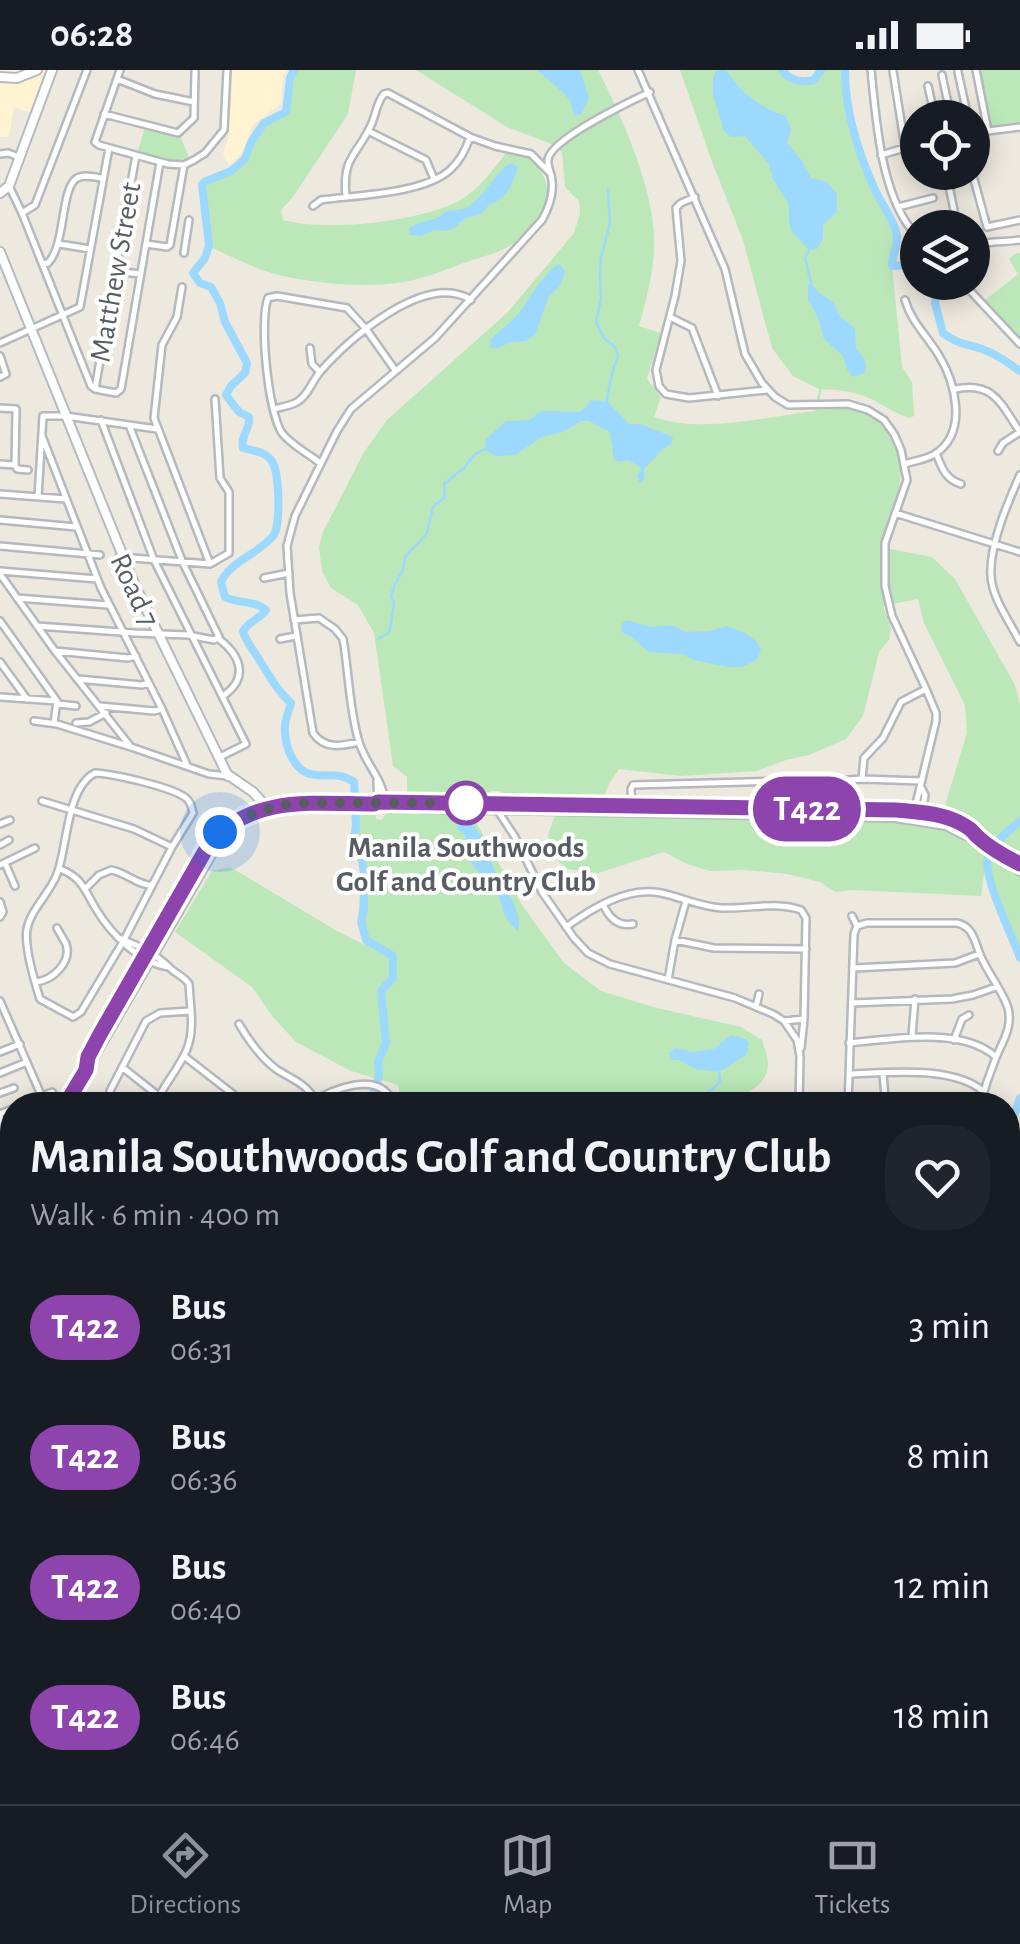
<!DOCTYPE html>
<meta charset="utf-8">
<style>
:root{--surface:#171b24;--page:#20242c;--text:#f1f3f6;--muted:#9ea1a6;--line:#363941;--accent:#8c9099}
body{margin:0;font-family:"Alegreya Sans",sans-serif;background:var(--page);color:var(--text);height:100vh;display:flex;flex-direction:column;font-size:38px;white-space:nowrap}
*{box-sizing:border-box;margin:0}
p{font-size:32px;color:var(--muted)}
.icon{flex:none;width:55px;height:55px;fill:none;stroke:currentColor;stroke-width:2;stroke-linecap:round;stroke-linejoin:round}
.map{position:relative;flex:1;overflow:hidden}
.side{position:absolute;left:0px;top:1022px;width:1020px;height:712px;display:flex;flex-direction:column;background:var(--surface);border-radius:40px 40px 0 0;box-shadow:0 5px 25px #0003}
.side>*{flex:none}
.badge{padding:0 20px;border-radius:32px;font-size:35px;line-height:65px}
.fabs{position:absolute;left:900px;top:30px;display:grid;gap:20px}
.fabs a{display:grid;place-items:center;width:90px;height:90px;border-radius:50%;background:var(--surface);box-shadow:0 5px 25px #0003;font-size:50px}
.you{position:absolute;width:50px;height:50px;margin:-25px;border:8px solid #fff;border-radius:50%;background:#1a73e8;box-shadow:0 0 0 15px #1a73e833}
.map>.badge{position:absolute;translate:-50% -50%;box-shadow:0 0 0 5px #fff}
.round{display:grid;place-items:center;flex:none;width:105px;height:105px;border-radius:40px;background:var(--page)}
.overview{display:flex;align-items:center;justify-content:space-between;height:170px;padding:0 30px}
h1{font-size:48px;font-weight:600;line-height:75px}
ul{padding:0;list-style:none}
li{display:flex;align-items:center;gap:30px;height:130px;padding:0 30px}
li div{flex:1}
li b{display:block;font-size:38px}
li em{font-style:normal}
li .badge{min-width:110px;font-weight:700;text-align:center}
.status{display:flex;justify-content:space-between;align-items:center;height:70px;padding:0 50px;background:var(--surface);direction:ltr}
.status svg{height:28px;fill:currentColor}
.menu{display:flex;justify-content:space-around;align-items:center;height:140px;border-top:2px solid var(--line);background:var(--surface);font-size:28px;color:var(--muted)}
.menu a{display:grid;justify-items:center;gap:5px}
.menu .active{color:var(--accent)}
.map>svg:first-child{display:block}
.commercial{fill:#fff3d2}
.industrial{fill:#dddbd4}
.green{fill:#bbe7b9}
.water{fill:#9dd8ff}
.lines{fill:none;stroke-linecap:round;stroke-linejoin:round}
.stream{stroke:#9dd8ff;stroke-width:2.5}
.river{stroke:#9dd8ff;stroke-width:8}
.street-casing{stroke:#b5b8be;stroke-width:10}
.secondary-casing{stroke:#b5bac0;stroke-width:12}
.street{stroke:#fff;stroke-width:5}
.secondary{stroke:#fff;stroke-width:8}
.line-casing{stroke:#fff;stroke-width:22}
.line{stroke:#8e44ad;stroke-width:15}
.walk{stroke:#585d62;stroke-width:10;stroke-dasharray:0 18}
.stop-dot{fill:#fff;stroke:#8e44ad;stroke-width:5}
.labels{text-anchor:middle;stroke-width:8;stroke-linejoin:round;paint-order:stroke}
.street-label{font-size:30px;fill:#585d62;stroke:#fff}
.stop-label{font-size:30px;font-weight:bold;fill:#585d62;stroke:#fff}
</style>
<div class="status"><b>06:28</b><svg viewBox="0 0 49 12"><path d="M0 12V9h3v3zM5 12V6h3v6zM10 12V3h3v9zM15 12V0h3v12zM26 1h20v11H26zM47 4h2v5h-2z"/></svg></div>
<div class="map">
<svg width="1020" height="1734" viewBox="0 0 1020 1734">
<rect width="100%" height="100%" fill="#ede9df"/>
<path class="commercial" d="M0 0H49L32 43 14 37 9 67H0Z
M229 0H287L283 6 281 33 253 55 242 83 229 95 223 84 228 69Z"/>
<path class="industrial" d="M1020 1326V1459L1008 1458V1351Z"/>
<path class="green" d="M295 0H356L348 44 293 127 281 140 283 150C328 162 415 152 457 132 478 121 492 101 506 83 520 84 530 87 539 99 560 127 536 158 511 175 497 184 477 188 461 194 443 201 422 209 403 212 366 218 324 214 288 207 261 202 234 188 209 176L202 115 204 112 231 101 245 89 251 72 264 53 286 42 290 8Z
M416 0H598C622 47 650 110 654 163 656 194 647 227 639 256L661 263 647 309 661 327 654 347C703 364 764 347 815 341L819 319 793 306 772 278 743 170 714 97 680 0H782C790 11 801 13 814 10L821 0H845V20L851 53 864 96 894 155 897 166 892 196 902 297 912 312 914 346 909 348C893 343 880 332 864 326 851 321 836 320 822 319L817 340C832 340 849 336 865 342 874 346 883 355 888 363 914 403 893 437 880 477L932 487 955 509 1015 615 1020 635V790L995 772 943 742 967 663 965 635 924 553 918 529 883 536 891 558 889 570 879 582 863 646 846 669 809 685 786 690 757 701 681 706 619 699 609 714 602 732 509 730 499 721H491L481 730 407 726V707L393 696 374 563 358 535 331 518 322 501 319 477 323 462 364 382 387 350 508 242 574 163 580 144 579 131 565 117 562 82 549 73 507 57Z
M978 0H1020V52L991 56Z
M145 58 180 65 189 88 174 92 137 83Z
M1016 183H1020V270L983 232 1018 204 1009 189Z
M354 737 371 738 376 744V749L382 750 388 741 472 745 522 835 564 893 601 921 657 938 741 957 762 970C764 977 768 987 768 994 768 1021 731 1030 710 1035H402L398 1015 351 1001 296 972 273 947 252 917 175 862 212 801 230 797 337 861 365 875 358 854 361 800 358 788 350 772Z
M555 745 894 751 945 758 986 782V786L991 783 1020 804V888C1010 860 987 817 986 789L981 826 853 820 835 822 820 812 787 804 745 800 710 801 687 794 664 782 598 803 567 799 550 783 548 765Z"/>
<path class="water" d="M536 0H580L589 28 581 44 574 46C572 40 572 34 569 29 565 24 542 3 536 0Z
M723 0 727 1C742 24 759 37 786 46L791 60 787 73 802 91 811 108 827 112 837 124V142L823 155V168L817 179 809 180 792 162 789 152V135L773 109 769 94 745 66 731 67 724 61 713 25V7L716 1Z
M512 93 518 98 510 118 502 128 489 135 482 143 464 149 456 157 446 161 434 160 421 166 410 165 409 158C419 151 429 152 439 147 441 145 443 143 445 142 453 139 461 141 468 137 487 125 496 99 512 93Z
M558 194 563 198 565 202 559 217 549 226 535 265 526 271 511 272 497 278H490L491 269C501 259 513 251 521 240 532 224 542 207 558 194Z
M811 213 818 222 833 232 840 246 855 259 856 278 864 288 866 299 864 303 853 307 847 299 843 286 824 269 817 245 808 230V215Z
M592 330 608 332 629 354H640L673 367 671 374 663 379 644 399 645 407 642 413 639 412 637 405 641 400 640 397 628 390 620 392 614 390 610 362 589 351H581L563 362 542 367 515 385 496 386 485 380 486 369 506 351 529 350 541 341 580 342Z
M626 550 651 557 672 555 686 562 709 561 728 556 745 563 757 572 761 580 757 589 753 592 741 597H728L694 590 681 584 648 582 633 568 622 562 621 555Z
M463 749C478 756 486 772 491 788 493 794 492 797 496 803 505 817 524 845 518 861 498 844 506 837 495 820 478 795 466 801 465 765L457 759 459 750Z
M731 965 746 969 749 973 746 985 719 1002 695 999 679 990H672L669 983 676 978 693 982 714 979Z"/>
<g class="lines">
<path class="stream" d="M809 180 805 188 811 213
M606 335 612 303 618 286 616 278 604 268 596 252 601 228 600 205 601 188 610 153 608 120
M378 569 387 564 390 559 394 534 391 526 395 514 403 500 405 487 427 463 433 437 445 427 444 414 464 398 474 385 485 379
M368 1035 373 1024
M666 1035 671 1029C687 1031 711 1026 720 1011L719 1002
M284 1722 286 1734
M577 1722 578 1734
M73 1734 84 1722"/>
<path class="river" d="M294 0 290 8 286 42 264 53 251 72 245 89 231 101 204 112 202 115 209 176 205 188 193 203 200 213 211 217 220 233 225 252 247 293 245 303 231 316 226 325 239 342 249 347C251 359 240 365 243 378 252 380 265 382 271 390 280 400 281 457 273 466 258 484 230 492 221 512L225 527C238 534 255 530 266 540 260 549 249 551 243 561 246 573 254 580 260 591 270 607 277 620 291 633 289 641 285 649 285 656 284 676 294 704 316 705 330 706 342 703 354 712L356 757 353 772 361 785 364 804V838L361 852 366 870 393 886V908L381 921 386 973 378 992 379 1006 373 1024 379 1035
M782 0C790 11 801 13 814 10L821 0
M845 0C845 43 858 83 876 122 883 136 894 150 897 165 898 176 892 186 892 196L909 195 918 190
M938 212 935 233 943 263C959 275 964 273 982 279 997 284 1008 293 1020 301
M1020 751C1009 761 992 773 988 788 982 806 1013 867 1020 888
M1008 1064 1020 1028
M396 1722 400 1734
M628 1734 629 1722
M900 1734V1722"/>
<g class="street-casing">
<path id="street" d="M120 0 95 72 99 75 168 94 184 95 194 90 205 83 224 60 227 0
M638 0 725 199 745 284 762 313 775 327 788 335 848 334 868 340 884 350 894 364 901 380 907 410 885 473V516L892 546 926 619 936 643V651L914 742
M871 0C876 49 881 131 918 167
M976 0 988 61
M893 1 905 77
M958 2 968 48
M942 5 951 48
M117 9 155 24 194 32
M928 16 935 48
M104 44 178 63 194 48 195 0
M368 61 426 90 434 109
M972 63 1020 57
M0 84 8 83 19 87
M881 85 918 74
M946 102 954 140
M972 102 987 157 1020 150
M9 116 22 143 91 316 95 319 116 323 121 319 160 92
M346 127C342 85 357 87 372 53 376 43 377 32 384 24L388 23 470 67 495 76 531 84 549 102
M695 127 681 133 676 138 681 191 675 226 656 300 659 316 666 324 689 328 767 320
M313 136 321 130C356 125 423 124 450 100 460 91 466 79 470 67
M898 137 933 128
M22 143 35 135 87 0
M59 174 90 179
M146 174 167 177 170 175 184 95
M972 179C986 169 1004 173 1020 170
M184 183 189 150
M43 194 48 193C66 175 60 119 77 108 84 104 94 107 101 108
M115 201 140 204
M962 212 1020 274
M182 217 177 247 162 275 154 348 210 494
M905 230C911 251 926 265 938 284 955 311 969 362 935 384 927 389 914 391 905 394
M672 248 692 258 718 326
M0 273 80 237 109 78
M310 278 312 294 320 302
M0 286 6 304 0 307
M95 319 136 85
M955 319C994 311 1001 334 1020 362
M0 338 16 339V341L15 395
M274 339C281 337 290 336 297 332 308 326 312 311 320 302 348 269 426 201 471 230
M101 350 154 490 246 674 220 687
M129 355 183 493 219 567 214 570 188 565 135 563
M42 366 101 518 162 639 187 695
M998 381 1003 373 1020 362
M936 383C942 398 945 409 961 414
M320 393C309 384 291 375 282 363 268 342 259 251 268 228L277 226 347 238 366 259 395 300
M0 394 15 395 17 399 28 400
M1020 405C1008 432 989 476 991 506 992 528 1010 552 1020 572
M0 424 66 429
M38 427 43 346H66L157 359
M895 443 1020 482
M0 450 76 457
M0 476 100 485
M119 487 210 494 229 483V422L220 408 215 329
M0 501 97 509
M0 504 55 581 131 677
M264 508 289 503
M17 528 108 535
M294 550 319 548 335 559 343 569C349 603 349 639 359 672 366 696 385 710 385 736
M0 551 57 631 54 653
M37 556 135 563
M219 569C241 586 249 608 223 626
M280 569 296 566
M55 581 128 588 136 586
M0 592 27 629
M78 609 142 615 149 613
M0 627 57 631
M58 634 76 636
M100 636 154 641 162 639
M34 651 57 654 131 677 209 704 228 706
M76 653 89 652 106 643
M359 672C341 676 325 680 313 663L290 523 287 476 295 446 337 361 351 339 435 268 542 150C550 136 555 121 551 105 550 101 547 94 548 90 549 70 631 31 650 22
M95 703C114 704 172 717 186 728 192 734 191 736 193 743L172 777 124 870 81 942 73 947 40 929C35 913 24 875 27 859 31 839 50 823 57 804 68 776 66 718 95 703Z
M862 709 864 688 883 668 901 632 926 619
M377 711 378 734
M771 712 772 743
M809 713 862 709 922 711
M921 717 925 725 922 743
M42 731 134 759 172 777
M632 740 631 719 633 715 784 711
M498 741 515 767 542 822 574 868 588 883 610 894 735 928 773 944 784 951 797 970 800 986 799 1035
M0 754 10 750
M0 775 9 770
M5 793 15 816
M0 795 35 778
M60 799C82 807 85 821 96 839 111 864 139 893 169 897
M86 818 99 805 111 800C125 802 139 816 152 815
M0 832 3 842 0 847
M603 834C609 848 618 857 633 854
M857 856 867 853H957C975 857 975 875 982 889 989 904 1004 924 1008 938 1013 958 1002 972 995 990 989 1005 984 1020 980 1035
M566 857C591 839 627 816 661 823 681 827 700 837 722 838 748 839 776 831 801 840L806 848 804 949 801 978
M119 868C141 877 152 881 170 898 177 905 184 906 189 914 190 934 195 960 187 979 179 999 163 1015 155 1035
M675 870 714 878 806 879
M854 898 955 893 979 884
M668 910 675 870 686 831
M36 912C53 910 72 892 66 874 65 872 58 860 57 858
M0 931 42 1027
M852 933 952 929 973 925 996 917
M756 937 759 924
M784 951 804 949
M239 954C249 971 260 987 276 999 291 1009 306 1013 315 1030
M912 966 915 929
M954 970 962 949 969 945
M849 973C891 969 963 956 996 987
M0 982 20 974
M184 986 247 1035
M122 997 170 1035
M0 1003 27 992
M849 1004C887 1003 954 995 984 1022
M883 1004 885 1027 906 1035
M110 1021 146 951 160 943 190 941
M0 1023 14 1018
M22 1035 52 1022 54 1025 49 1035
M307 1035C330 1020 381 997 394 1035
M848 1035 854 864 857 856 852 846
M0 1044 12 1092
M0 1044 12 1039
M1008 1165 1013 1155H1020
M1008 1241 1020 1246
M1008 1294 1020 1265
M1008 1478 1020 1479
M1008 1518 1020 1519
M103 1722 130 1734
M149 1722 160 1734
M224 1722 231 1734
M248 1722V1734
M299 1722 306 1733 318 1731
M343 1722 346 1734
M422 1726 443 1722
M20 1734 34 1722
M95 1734 100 1722"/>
</g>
<g class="secondary-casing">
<path id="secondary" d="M0 7 17 8 37 0
M0 123 9 116 52 0
M0 182 135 516 228 706
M227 704 253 722 268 739
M423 738 895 747 946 755 965 765 975 767
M86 999 88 987 99 966 209 774C250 725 316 734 373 735L378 732 922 743 948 748 969 758 1020 801
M66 1035 215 778 246 748
M0 1208 12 1193
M0 1419 12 1415
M187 1722 192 1734
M487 1722 489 1734
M835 1722 837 1734"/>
</g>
<use href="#street" class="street"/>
<use href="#secondary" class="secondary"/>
</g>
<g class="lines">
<g class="line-casing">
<path id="line" d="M65 1035 86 1000 88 987 99 966 209 774C252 724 315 734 374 734L378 732 896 740C919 742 946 743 967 757 974 761 972 762 979 768 991 779 1006 787 1020 794"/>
</g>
<use href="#line" class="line"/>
<path class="walk" d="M220 762C242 745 272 736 299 733H466"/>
</g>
<circle class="stop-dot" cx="466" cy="733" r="20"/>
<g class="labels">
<g class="street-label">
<text transform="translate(115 202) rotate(-80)" y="10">Matthew Street</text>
<text transform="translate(135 520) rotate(65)" y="10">Road 7</text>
</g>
<g class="stop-label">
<text x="466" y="787">Manila Southwoods<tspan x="466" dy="34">Golf and Country Club</tspan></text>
</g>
</g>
</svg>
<div class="fabs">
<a><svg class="icon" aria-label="locate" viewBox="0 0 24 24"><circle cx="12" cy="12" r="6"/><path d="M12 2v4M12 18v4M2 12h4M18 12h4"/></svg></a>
<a><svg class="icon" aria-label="layers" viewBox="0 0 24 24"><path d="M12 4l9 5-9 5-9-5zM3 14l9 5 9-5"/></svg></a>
</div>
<div class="you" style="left:220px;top:762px"></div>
<b class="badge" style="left:807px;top:739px;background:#8e44ad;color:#fff">T422</b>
<section class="side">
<div class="overview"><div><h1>Manila Southwoods Golf and Country Club</h1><p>Walk · 6 min · 400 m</p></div><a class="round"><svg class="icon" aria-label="heart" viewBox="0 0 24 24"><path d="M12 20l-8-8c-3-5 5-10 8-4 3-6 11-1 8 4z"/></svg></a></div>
<ul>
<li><span class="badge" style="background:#8e44ad;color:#fff">T422</span><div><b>Bus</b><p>06:31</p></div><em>3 min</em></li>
<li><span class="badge" style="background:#8e44ad;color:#fff">T422</span><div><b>Bus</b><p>06:36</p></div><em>8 min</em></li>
<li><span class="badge" style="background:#8e44ad;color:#fff">T422</span><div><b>Bus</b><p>06:40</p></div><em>12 min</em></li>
<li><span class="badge" style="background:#8e44ad;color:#fff">T422</span><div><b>Bus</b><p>06:46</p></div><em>18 min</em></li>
</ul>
</section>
</div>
<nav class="menu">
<a class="active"><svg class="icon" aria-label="directions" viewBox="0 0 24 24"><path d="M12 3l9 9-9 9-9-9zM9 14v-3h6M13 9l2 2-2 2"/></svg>Directions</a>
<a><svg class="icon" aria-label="map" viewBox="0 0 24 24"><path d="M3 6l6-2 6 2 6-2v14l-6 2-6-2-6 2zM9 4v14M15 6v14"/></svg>Map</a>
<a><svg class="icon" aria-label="tickets" viewBox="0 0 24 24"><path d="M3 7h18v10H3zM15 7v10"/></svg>Tickets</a>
</nav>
